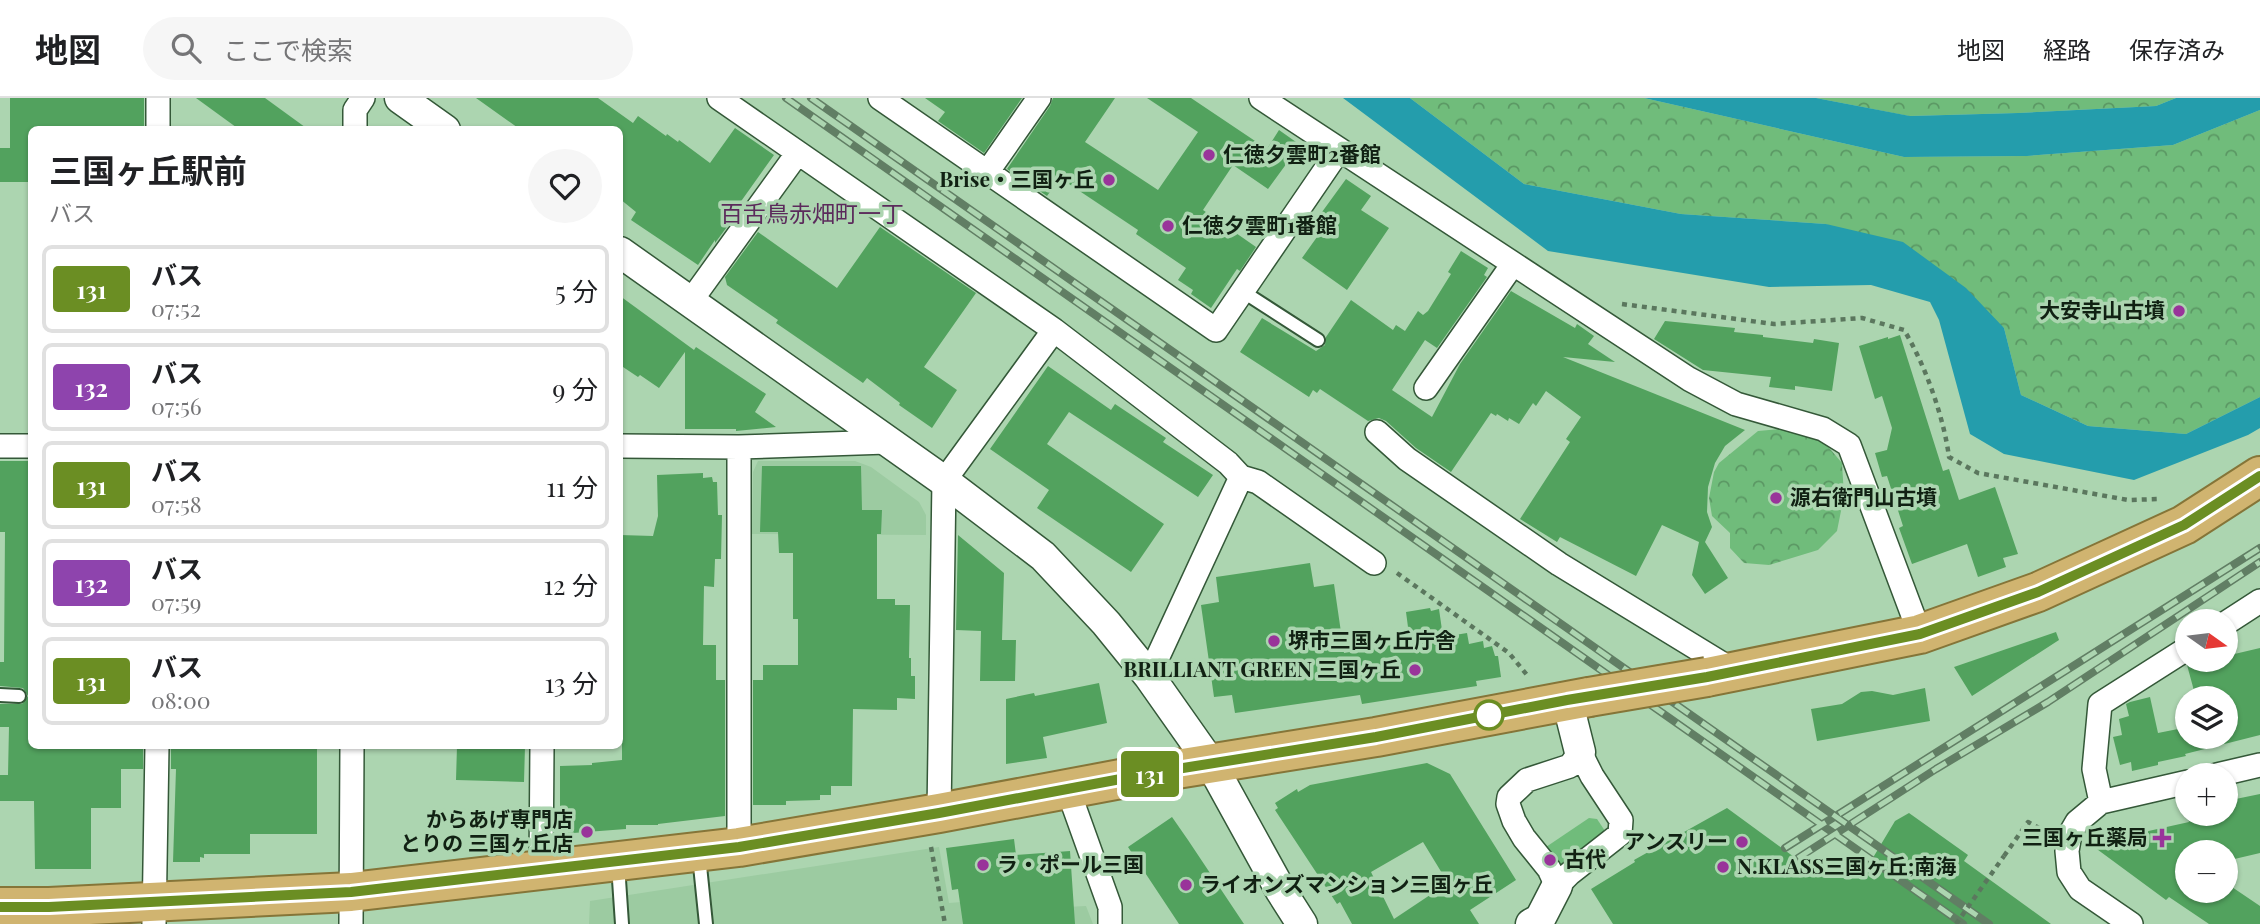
<!DOCTYPE html>
<html lang="ja">
<meta charset="utf-8">
<style>
:root{--surface:#fff;--page:#f6f6f6;--text:#202124;--muted:#757577;--line:#e0e0e0}
body{margin:0;font-family:"Playfair Display","Noto Sans JP",serif;background:var(--page);color:var(--text);height:100vh;display:flex;flex-direction:column;font-size:26px;white-space:nowrap}
*{box-sizing:border-box;margin:0}
p{font-size:23px;color:var(--muted)}
.icon{flex:none;width:38px;height:38px;fill:none;stroke:currentColor;stroke-width:2;stroke-linecap:round;stroke-linejoin:round}
.map{position:relative;flex:1;overflow:hidden}
.drawer{position:absolute;left:28px;top:28px;width:595px;height:623px;display:flex;flex-direction:column;background:var(--surface);border-radius:10px;box-shadow:0 2px 5px #0004}
.drawer>*{flex:none}
.badge{padding:0 14px;border-radius:5px;font-size:24px;line-height:46px}
.needle{width:46px;rotate:104deg}
.buttons{position:absolute;left:2175px;top:511px;display:grid;gap:14px}
.buttons a{display:grid;place-items:center;width:63px;height:63px;border-radius:50%;background:var(--surface);box-shadow:0 2px 5px #0004;font-size:35px}
.map>.badge{position:absolute;translate:-50% -50%;box-shadow:0 0 0 4px #fff}
.round{display:grid;place-items:center;flex:none;width:74px;height:74px;border-radius:37px;background:var(--page)}
.overview{display:flex;align-items:center;justify-content:space-between;height:119px;padding:0 21px}
h1{font-size:33px;font-weight:700;line-height:52px}
ul{padding:0;list-style:none}
li{display:flex;align-items:center;gap:21px;height:88px;margin:0 14px 10px;padding:0 7px;border:4px solid var(--line);border-radius:10px}
li div{flex:1}
li b{display:block;font-size:26px}
li em{font-style:normal}
li .badge{min-width:77px;font-weight:700;text-align:center}
header{display:flex;align-items:center;gap:42px;box-sizing:border-box;height:98px;padding:0 35px;background:var(--surface);border-bottom:2px solid var(--line)}
header strong{font-size:33px}
nav{display:flex;gap:38px;margin-inline-start:auto;font-size:24px}
.search{width:490px;height:63px;background:var(--page);display:flex;align-items:center;gap:18px;box-sizing:border-box;padding:0 24px;border-radius:38px;color:var(--muted);font-size:26px}
.map>svg:first-child{display:block}
.built{fill:#9ccba1}
.grass{fill:#70bc7b}
.forest{fill:url(#forest-crowns)}
.water{fill:#249dac}
.building{fill:#52a25e;fill-rule:evenodd}
.lines{fill:none;stroke-linecap:round;stroke-linejoin:round}
.service-casing{stroke:#345838;stroke-width:16}
.minor-casing{stroke:#345838;stroke-width:26}
.tertiary-casing{stroke:#345838;stroke-width:33}
.trunk-casing{stroke:#857538;stroke-width:42}
.path{stroke:#5b775e;stroke-width:4.5;stroke-dasharray:5 5;stroke-linecap:butt}
.service{stroke:#fff;stroke-width:12}
.minor{stroke:#fff;stroke-width:23}
.tertiary{stroke:#fff;stroke-width:30}
.trunk{stroke:#d0b470;stroke-width:38}
.rail-casing{stroke:#617e64;stroke-width:8}
.rail{stroke:#acd5b0;stroke-width:5;stroke-dasharray:16;stroke-linecap:butt}
.trunk-bridge-casing{stroke:#857538;stroke-width:42;stroke-linecap:butt}
.path-bridge{stroke:#5b775e;stroke-width:4.5;stroke-dasharray:5 5;stroke-linecap:butt}
.trunk-bridge{stroke:#d0b470;stroke-width:38}
.line-casing{stroke:#fff;stroke-width:16}
.line{stroke:#6b8e23;stroke-width:10}
.poi-dot{fill:#99349a;stroke:#acd5b0;stroke-width:2.5}
.stop-dot{fill:#fff;stroke:#6b8e23;stroke-width:3.5}
.labels{text-anchor:middle;stroke-width:7;stroke-linejoin:round;paint-order:stroke}
.poi-label{font-size:21px;font-weight:bold;fill:#112113;stroke:#acd5b0;text-anchor:start}
.neighbourhood-label{font-size:23px;fill:#5b2a5b;stroke:#acd5b0}
</style>
<header>
<strong>地図</strong>
<div class="search"><svg class="icon" aria-label="search" viewBox="0 0 24 24"><circle cx="10" cy="10" r="6"/><path d="M15 15l6 6"/></svg>ここで検索</div>
<nav><a>地図</a><a>経路</a><a>保存済み</a></nav>
</header>
<div class="map">
<svg width="2260" height="826" viewBox="0 0 2260 826">
<defs>
<pattern id="forest-crowns" width="20" height="18" patternUnits="userSpaceOnUse" patternTransform="scale(1.75)"><rect width="20" height="18" fill="#70bc7b"/><path d="M2 6a3 3 0 1 1 6 0M12 15a3 3 0 1 1 6 0" fill="none" stroke="#5b9864"/></pattern>
</defs>
<rect width="100%" height="100%" fill="#acd5b0"/>
<path class="built" d="M758 363H855L871 369 919 404 926 417V437L752 436 753 374Z
M939 749 949 805 1025 799 1027 811 1086 808 1093 826H589L590 803Z"/>
<path class="grass" d="M1589 720 1597 721 1605 733 1602 742 1563 769 1558 770 1545 754 1546 749Z"/>
<path class="forest" d="M1410 0H1644L1904 59 2027 58 2173 47 2260 12V299L2186 336 2088 328 2021 297 2004 230 1826 126 1681 116 1524 86Z
M1816 0H2176L2156 8 2018 15 1909 18Z
M1791 330 1825 345 1842 365 1844 398 1837 433 1818 452 1769 467 1744 465 1730 450V435L1712 418 1709 400 1714 374 1719 365 1758 333Z"/>
<path class="water" d="M1343 0H1410L1524 86 1681 116 1826 126 1903 144 1966 190 2004 230 2021 297 2088 328 2186 336 2260 299V330L2248 337 2134 382 2004 356 1970 336 1939 222 1930 204 1871 187 1769 189 1548 153Z
M1644 0H1816L1910 18 2018 15 2156 8 2176 0H2260V12L2173 47 2027 58 1904 59Z"/>
<path class="building" d="M10 0H144V32H32V84H0V50H10Z
M196 0H265L309 32H240Z
M476 0H598L633 25 638 18 666 38 667 36 678 44 679 42 710 65 735 30 774 57 732 116 735 118 715 145V142L698 167 631 122 636 114 620 101V32H521Z
M925 0H1022L984 55 938 23 945 14Z
M1053 0H1115L1085 44 1158 92 1198 34 1147 0H1191L1267 51 1279 32 1296 44 1292 51 1295 54 1268 91 1233 67 1203 112 1256 149 1240 173 1237 171 1211 210 1191 196 1193 192 1178 182 1186 170 1136 136 1138 132 1060 80 1047 98 1007 71 1050 8Z
M1346 81 1371 98 1361 112 1389 130 1347 192 1302 160 1327 125 1325 124 1328 119 1322 114Z
M880 129 976 195 924 269 957 292 932 330 899 307 900 305 867 280 863 285 776 225 778 222 727 187 725 179 758 134 837 190Z
M1461 153 1488 170 1484 177 1487 179 1437 250 1425 242 1392 292 1432 319 1460 266 1511 193 1575 230 1577 226 1594 238 1588 246 1615 264 1563 259 1745 332 1725 348 1715 365 1708 389 1707 414 1712 429 1705 444 1728 480 1705 496 1692 477 1699 444 1662 427 1636 478 1560 439 1557 444 1520 421 1570 344 1566 341 1581 319 1546 293 1536 308 1533 305 1519 326 1509 320 1508 323 1497 316 1496 318 1491 315 1451 374 1416 350 1386 323 1379 320 1368 323 1320 291 1317 295 1313 292 1309 299 1240 254 1262 220 1316 253 1325 247 1326 239 1351 202 1393 232 1396 227 1405 233 1418 213 1423 217 1428 213 1451 176 1448 174Z
M620 198 694 252 696 249 766 296 755 314 776 329 736 333V331H685V254L659 290 640 277 638 279 620 267Z
M1665 223 1735 230 1734 234 1763 237V239L1813 245 1814 241 1839 245 1832 293 1795 288V292L1769 289 1771 279 1703 272 1654 241Z
M1900 237 1943 373 1949 371 1959 402 1995 389 2018 456 2003 460 2006 469 1978 479 1967 446 1912 466 1899 430 1903 428 1887 378 1882 379 1875 355 1887 352 1892 330 1882 298 1875 301 1859 248 1888 239V241Z
M1048 268 1111 312 1115 306 1166 340 1163 344 1213 377 1198 399 1069 314 1047 346 1164 426 1131 474 1037 410 1049 392 990 351Z
M0 363H32V648H143V671H121V710H91V771H35L34 703H0V677H8L9 629H0V606H22L28 598 23 590 0 588V564H4L5 434H0Z
M762 368H861L862 412H882L881 436H877V501H895V507H910L909 560H911V578H915V601L897 600V612L853 611 852 688H831V697H820V702L786 703V707H753V582H763V567H798V521H793V455H779L778 434H760Z
M703 375V380L712 379 713 384H717L718 417H722L721 461H715L714 489 704 488 703 547H716V582H725V718L658 726V727H626V731L560 736V668L592 667V665L622 662V575H620V437L653 438 658 418 657 377Z
M958 437 1004 475 1002 542H1016L1015 583H980L981 533 956 532Z
M1310 465 1314 489 1334 486 1344 555 1410 544 1406 514 1430 510 1431 513 1439 511 1443 539 1467 535 1469 546 1483 543 1484 550 1492 548 1495 558H1498L1501 579 1476 583 1477 588 1362 606 1360 597 1235 615 1232 597 1214 599 1201 507 1219 504 1216 479Z
M2056 534 2059 542 1972 598 1954 569Z
M2260 550V637L2185 656 2186 658 2158 664V667L2132 673 2131 664 2120 667 2113 639 2122 637 2119 621 2129 618 2126 606 2130 604 2150 599 2158 635 2188 629V639H2226V600H2196L2187 567 2209 562H2226V558Z
M1099 585 1107 625 1043 639 1047 660 1006 666V601L1034 595 1035 598Z
M1925 590 1930 623 1817 643 1811 611 1842 606 1861 594 1872 593 1893 597Z
M171 648H317V736H250V756H204V760L200 759V764H173L176 671H171Z
M457 648H525L524 684 456 682Z
M1427 665 1450 676 1516 782 1470 812 1479 826H1352L1340 804 1337 806 1275 712 1278 710 1275 705 1297 691 1298 694 1310 687ZM1423 744 1448 785 1394 821 1371 774Z
M2260 696V755L2226 763V754H2188V793H2226V785L2260 808V826H2209L2169 799 2166 802 2090 746 2189 724 2186 712H2188V716H2226V703Z
M1727 710 1816 775 1846 760 1871 763 1895 723 1909 715 1968 757 1964 763 2051 826H1613L1591 791 1635 764 1634 762Z
M1172 719 1188 742 1244 826H1179L1128 749Z
M1014 741 1016 757 1070 753 1075 826H963L958 791 952 792 946 750Z"/>
<g class="lines">
<g class="service-casing">
<path id="service" d="M1242 193 1318 242
M0 597 19 598
M699 758 706 826
M618 767 622 826"/>
</g>
<g class="minor-casing">
<path id="minor" d="M158 0V32
M719 0 1054 232 1228 365 1241 379 1149 578
M880 0 1216 232 1339 52
M1261 0 1689 281 1736 306 1823 331 1849 347 1920 536
M355 32V12L363 0
M988 73 1039 0
M690 204 797 56
M1426 290 1513 166
M1377 334 1407 361 1559 466 1734 573
M0 348H32
M620 348 739 349 887 344
M1241 379 1258 384 1374 465
M2226 525 2260 503
M1580 654 1592 678 1621 722 1620 736 1569 776 1557 788 1549 771 1524 740 1514 723 1508 706 1509 699 1527 682 1570 668Z
M2217 677 2260 667
M1068 692 1110 809V826
M2101 704 2094 671 2100 606 2188 550
M939 715 944 383 1054 232
M739 749V349
M541 773 542 648
M154 826 157 648
M351 826 352 648
M2131 826 2080 791 2069 774 2067 753 2070 736 2077 724 2101 704 2188 684"/>
</g>
<g class="tertiary-casing">
<path id="tertiary" d="M400 0 445 32
M620 154 944 383 1043 458 1106 525 1149 578 1211 666 1281 793 1302 826
M1567 602 1580 654
M1531 826 1540 821 1557 788"/>
</g>
<g class="trunk-casing">
<path id="trunk" d="M1707 579 1920 536 2038 494 2184 427 2260 378
M0 809H49L351 794 739 749 939 715 1158 674 1376 639 1589 599"/>
</g>
<path class="path" d="M1622 206 1774 226 1862 220 1904 232C1925 266 1944 320 1949 359L1978 375 2128 402 2160 401
M1397 475 1509 555 1527 577
M931 749 945 826
M2004 758 2028 724 2046 734"/>
<use href="#service" class="service"/>
<use href="#minor" class="minor"/>
<use href="#tertiary" class="tertiary"/>
<use href="#trunk" class="trunk"/>
<g class="rail-casing">
<path id="rail" d="M786 0 1963 826
M811 0 1989 826
M1785 750 2260 450
M1798 760 1936 671 2048 604 2260 464"/>
</g>
<use href="#rail" class="rail"/>
<g class="trunk-bridge-casing">
<path id="trunk-bridge" d="M1589 599 1707 579"/>
</g>
<path class="path-bridge" d="M1956 826 2004 758"/>
<use href="#trunk-bridge" class="trunk-bridge"/>
</g>
<g class="lines">
<g class="line-casing">
<path id="line" d="M0 809H49L351 794 739 749 939 715 1158 674 1376 639 1567 602 1707 579 1920 536 2038 494 2184 427 2260 378"/>
</g>
<use href="#line" class="line"/>
</g>
<g class="poi-dot">
<circle cx="1209" cy="57" r="7"/>
<circle cx="1109" cy="82" r="7"/>
<circle cx="1168" cy="128" r="7"/>
<circle cx="2179" cy="213" r="7"/>
<circle cx="1776" cy="400" r="7"/>
<circle cx="1274" cy="543" r="7"/>
<circle cx="1415" cy="572" r="7"/>
<circle cx="587" cy="734" r="7"/>
<path d="M2158.5 729.5h7v7h7v7h-7v7h-7v-7h-7v-7h7z"/>
<circle cx="1742" cy="744" r="7"/>
<circle cx="1550" cy="762" r="7"/>
<circle cx="983" cy="767" r="7"/>
<circle cx="1723" cy="769" r="7"/>
<circle cx="1186" cy="787" r="7"/>
</g>
<circle class="stop-dot" cx="1489" cy="617" r="14"/>
<g class="labels">
<g class="poi-label">
<text x="1223" y="64">仁徳夕雲町2番館</text>
<text x="1095" y="89" text-anchor="end">Brise・三国ヶ丘</text>
<text x="1182" y="135">仁徳夕雲町1番館</text>
<text x="2165" y="220" text-anchor="end">大安寺山古墳</text>
<text x="1790" y="407">源右衛門山古墳</text>
<text x="1288" y="550">堺市三国ヶ丘庁舎</text>
<text x="1401" y="579" text-anchor="end">BRILLIANT GREEN 三国ヶ丘</text>
<text x="573" y="729" text-anchor="end">からあげ専門店<tspan x="573" dy="24">とりの 三国ヶ丘店</tspan></text>
<text x="2148" y="747" text-anchor="end">三国ヶ丘薬局</text>
<text x="1728" y="751" text-anchor="end">アンスリー</text>
<text x="1564" y="769">古代</text>
<text x="997" y="774">ラ・ポール三国</text>
<text x="1737" y="776">N.KLASS三国ヶ丘;南海</text>
<text x="1200" y="794">ライオンズマンション三国ヶ丘</text>
</g>
<g class="neighbourhood-label">
<text x="812" y="124">百舌鳥赤畑町一丁</text>
</g>
</g>
</svg>
<div class="buttons">
<a><svg class="needle" viewBox="-14 -14 28 28"><path d="M0-13l5 13h-10z" fill="#e53935"/><path d="M0 13l5-13h-10z" fill="#757577"/></svg></a>
<a><svg class="icon" aria-label="layers" viewBox="0 0 24 24"><path d="M12 4l9 5-9 5-9-5zM3 14l9 5 9-5"/></svg></a>
<a>+</a>
<a>−</a>
</div>
<b class="badge" style="left:1150px;top:676px;background:#6b8e23;color:#fff">131</b>
<section class="drawer">
<div class="overview"><div><h1>三国ヶ丘駅前</h1><p>バス</p></div><a class="round"><svg class="icon" aria-label="heart" viewBox="0 0 24 24"><path d="M12 20l-8-8c-3-5 5-10 8-4 3-6 11-1 8 4z"/></svg></a></div>
<ul>
<li><span class="badge" style="background:#6b8e23;color:#fff">131</span><div><b>バス</b><p>07:52</p></div><em>5 分</em></li>
<li><span class="badge" style="background:#8e44ad;color:#fff">132</span><div><b>バス</b><p>07:56</p></div><em>9 分</em></li>
<li><span class="badge" style="background:#6b8e23;color:#fff">131</span><div><b>バス</b><p>07:58</p></div><em>11 分</em></li>
<li><span class="badge" style="background:#8e44ad;color:#fff">132</span><div><b>バス</b><p>07:59</p></div><em>12 分</em></li>
<li><span class="badge" style="background:#6b8e23;color:#fff">131</span><div><b>バス</b><p>08:00</p></div><em>13 分</em></li>
</ul>
</section>
</div>
